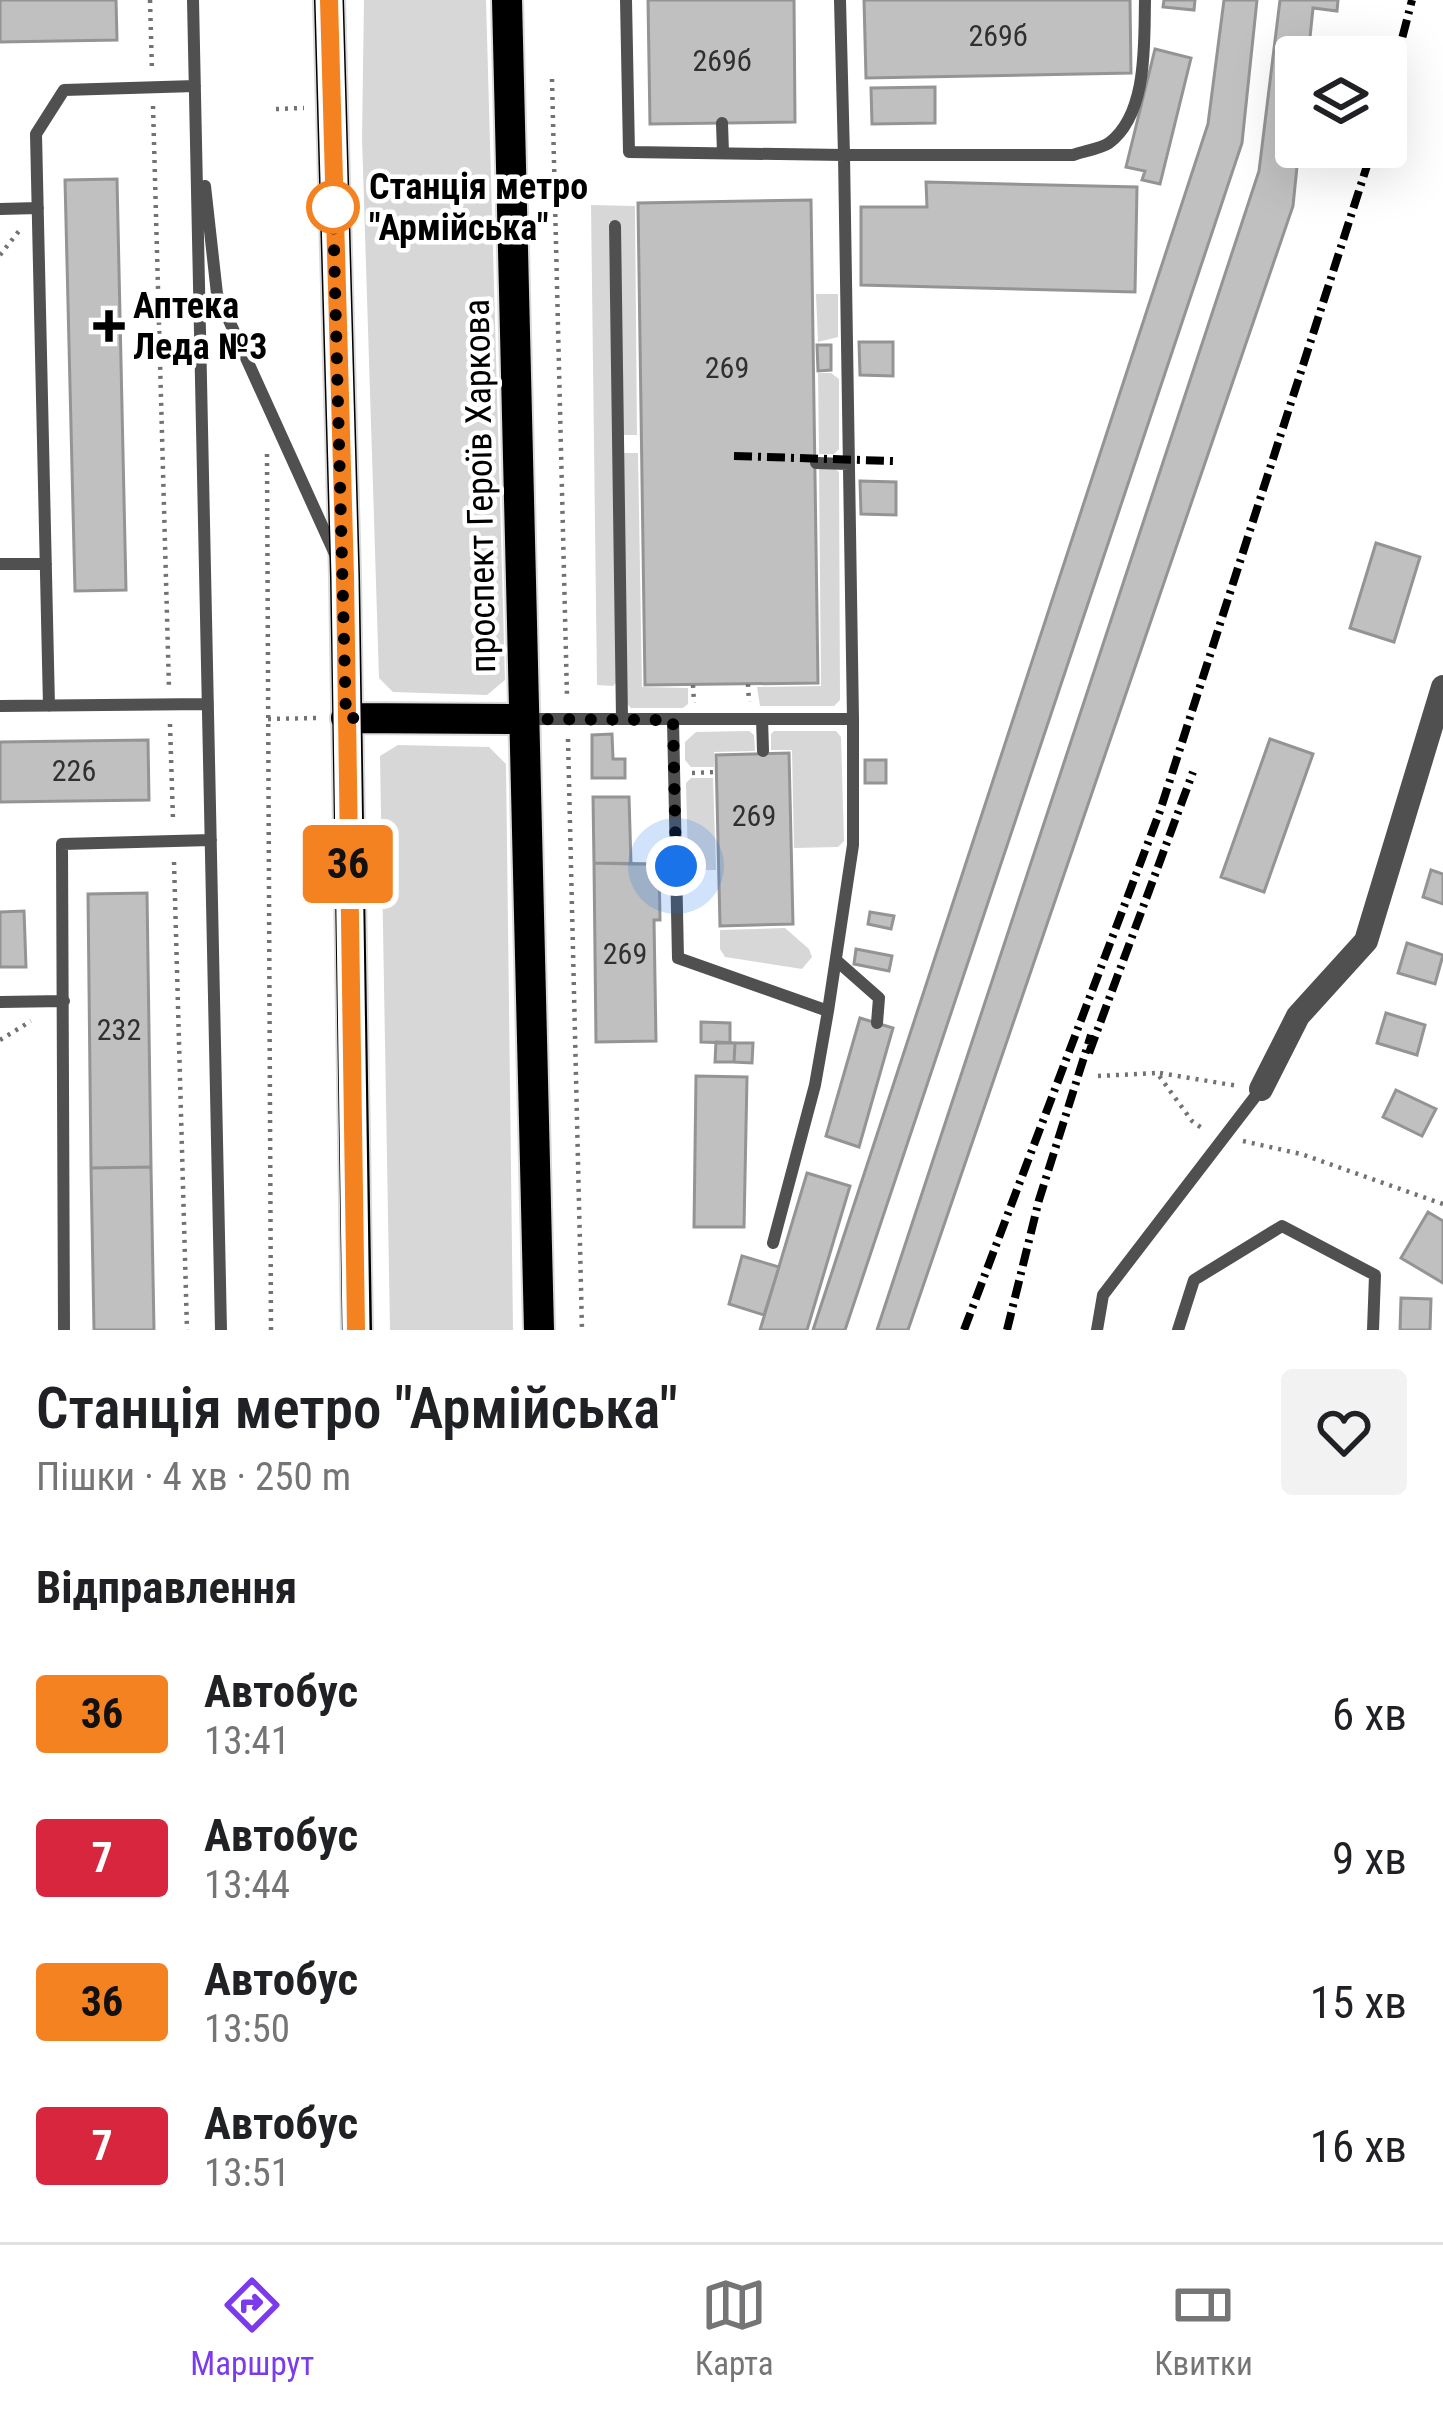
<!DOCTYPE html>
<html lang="uk">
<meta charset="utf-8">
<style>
:root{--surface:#fff;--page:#f2f2f2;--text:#202124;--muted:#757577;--line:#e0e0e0;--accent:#7c3aed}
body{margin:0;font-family:"Roboto Condensed",sans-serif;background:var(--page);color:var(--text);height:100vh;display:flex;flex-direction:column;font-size:45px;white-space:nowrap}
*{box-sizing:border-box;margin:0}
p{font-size:39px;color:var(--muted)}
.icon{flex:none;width:66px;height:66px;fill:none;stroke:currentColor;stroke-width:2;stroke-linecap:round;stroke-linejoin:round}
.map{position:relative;height:1330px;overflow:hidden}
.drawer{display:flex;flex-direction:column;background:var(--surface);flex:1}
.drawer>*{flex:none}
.badge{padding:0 24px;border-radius:9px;font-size:42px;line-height:78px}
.tools{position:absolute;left:1275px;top:36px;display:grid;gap:24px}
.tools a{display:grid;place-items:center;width:132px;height:132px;border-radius:12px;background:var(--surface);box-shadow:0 12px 48px #0002;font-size:60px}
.you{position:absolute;width:60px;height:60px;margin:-30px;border:9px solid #fff;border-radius:50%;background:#1a73e8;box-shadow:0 0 0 18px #1a73e833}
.map>.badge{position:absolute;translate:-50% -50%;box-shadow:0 0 0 6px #fff}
h2{padding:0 36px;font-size:45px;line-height:108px}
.round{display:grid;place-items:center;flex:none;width:126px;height:126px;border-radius:12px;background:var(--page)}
.head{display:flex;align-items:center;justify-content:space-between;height:204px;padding:0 36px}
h1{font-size:57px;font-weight:600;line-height:90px}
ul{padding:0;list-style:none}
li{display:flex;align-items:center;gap:36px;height:144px;padding:0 36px}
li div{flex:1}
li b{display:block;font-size:45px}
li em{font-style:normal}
li .badge{min-width:132px;font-weight:700;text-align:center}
.tab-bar{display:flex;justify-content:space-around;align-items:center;height:168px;border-top:3px solid var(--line);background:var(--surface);font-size:33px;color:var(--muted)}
.tab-bar a{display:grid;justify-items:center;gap:6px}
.tab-bar .active{color:var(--accent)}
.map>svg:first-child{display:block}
.green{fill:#d7d7d7}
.building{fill:#c0c0c0;stroke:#949494;stroke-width:3}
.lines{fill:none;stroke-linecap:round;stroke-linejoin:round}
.primary-casing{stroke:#dbdbdb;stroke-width:34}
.path{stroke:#727272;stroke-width:4.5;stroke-dasharray:3 6;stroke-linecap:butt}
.service{stroke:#505050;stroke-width:12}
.minor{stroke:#505050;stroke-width:24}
.primary{stroke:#000;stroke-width:30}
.rail{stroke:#000;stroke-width:8;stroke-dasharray:18 6 3 6;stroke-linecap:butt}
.line-casing{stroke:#fff;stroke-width:27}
.line{stroke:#f58220;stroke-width:18}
.walk{stroke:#000;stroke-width:12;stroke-dasharray:0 21.6}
.stop-dot{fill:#fff;stroke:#f58220;stroke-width:6}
.poi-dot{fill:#000;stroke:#fff;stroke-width:4.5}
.labels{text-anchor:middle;stroke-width:9;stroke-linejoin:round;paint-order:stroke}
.number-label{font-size:30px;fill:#303030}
.stop-label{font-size:36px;font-weight:bold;fill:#000;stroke:#fff;text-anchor:start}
.poi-label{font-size:36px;font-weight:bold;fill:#000;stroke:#fff;text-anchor:start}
.street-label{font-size:36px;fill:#000;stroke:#fff}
</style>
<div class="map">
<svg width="1443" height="1330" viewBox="0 0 1443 1330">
<rect width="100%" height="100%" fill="#fff"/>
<path class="green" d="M364 0H486L505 680 487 695 393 692 379 678 362 138Z
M591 205 635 206 637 435H623L619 222H609L617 682 613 686 597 685Z
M816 294H838V337L818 342Z
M818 373H831L839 379V449L834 454H819Z
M622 453H638L642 687 688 688V704L683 708H631L626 703Z
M819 468H834L839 472 840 700 834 706H760L757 687 821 686Z
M749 731 754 735 755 751 714 752V767H691L685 760V742L696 732Z
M774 731H836L841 737 844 841 838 847 794 848 792 750H771V734Z
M398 745 489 747 506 764 513 1330H390L380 756Z
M691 778H713L716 870H692L688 863 686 783Z
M785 928 809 949 812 957 802 969 725 957 720 949V930Z"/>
<path class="building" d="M0 0H116L117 40 0 42Z
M648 0H794L795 122 650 124Z
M864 0H1130L1131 73 866 78Z
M1164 0H1195L1194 10 1163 7Z
M1224 0H1257L1242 143 845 1330H813L1208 124Z
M1280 0H1338L1337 11 1313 8 1308 57H1296V147H1299L1293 206 908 1330H877L1259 171Z
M1155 49 1191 58 1160 184 1142 180 1145 171 1126 167Z
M935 87V123L872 124 871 88Z
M117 179 126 590 75 591 65 180Z
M926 182 1137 187 1135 292 861 285V207H927Z
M811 200 818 683 645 685 638 203Z
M859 342H893V376L860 375Z
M817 345H831V370L818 371Z
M860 481 896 482V515L861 514Z
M1376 543 1420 557 1394 642 1350 628Z
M612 734 613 759H625V778H592V735Z
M1270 739 1313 754 1264 892 1221 877Z
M148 740 149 800 0 802V742Z
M789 753 793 924 720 926 716 755Z
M865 760H886V783H865Z
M593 797H629L631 864 594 863Z
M594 863 659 864 660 920H654L656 1041 596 1042Z
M1431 870 1443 874V904L1423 897Z
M147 893 151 1167 91 1168 88 894Z
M24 911 26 967H0V912Z
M870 912 894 916 891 929 868 924Z
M1407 943 1443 955 1435 984 1398 973Z
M856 949 892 956 889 971 854 964Z
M1386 1013 1425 1025 1417 1055 1377 1043Z
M860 1018 893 1028 859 1147 826 1136Z
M701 1022 730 1023V1043L701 1042Z
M716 1042 735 1043 734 1062H715Z
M735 1043H753L752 1063 734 1062Z
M696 1076 747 1077 744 1227H694Z
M1396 1090 1436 1109 1422 1136 1383 1117Z
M151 1167 154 1330H94L91 1168Z
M807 1173 850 1186 807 1330H760Z
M1428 1212 1443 1221V1283L1401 1258Z
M742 1256 779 1267 764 1315 729 1304Z
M1401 1298 1431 1299 1430 1330H1400Z"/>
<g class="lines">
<g class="primary-casing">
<path id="primary" d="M329 0 345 576 357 1330
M507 0 539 1330
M346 718 524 719"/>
</g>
<path class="path" d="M150 0 152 71
M552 79 567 697
M153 106 169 689
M276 109 304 108
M0 255 19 231
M267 454 271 1330
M748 684 749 702
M693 685 694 703
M268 719 316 718
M170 724 173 820
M568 739 582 1330
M692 773 716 772
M174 862 187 1330
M0 1040 31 1021
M1160 1073 1238 1086
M1098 1076 1157 1073 1192 1121 1203 1129
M1243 1141 1301 1154 1443 1204"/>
<path class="service" d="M193 0 221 1330
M840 0 844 155H1073C1084 151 1100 149 1109 143 1148 114 1144 43 1145 0
M722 123 723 153
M205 186 217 294 335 554
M0 209 38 208
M615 226 622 719
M816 463 849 464
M0 564H46
M0 706 208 704
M49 706 36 134 64 90 195 86
M525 719H853L844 155 629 152 626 0
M762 719 763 751
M673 720 678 958 828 1011 853 845V719
M837 961 879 998 877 1023
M0 1002 64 1001
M773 1243 815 1085 828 1011
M64 1330 62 844 211 840
M1097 1330 1103 1295 1261 1089
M1178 1330 1194 1280 1282 1226 1375 1275 1373 1330"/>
<path class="minor" d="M1261 1089 1298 1016 1366 941 1443 687"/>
<use href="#primary" class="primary"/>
<path class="rail" d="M1386 101 1412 0
M734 456 893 461
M1089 1053 1193 772
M964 1330 1160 811 1373 147
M1007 1330 1039 1200 1091 1035"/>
</g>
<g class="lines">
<g class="line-casing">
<path id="line" d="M329 0 345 577 356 1330"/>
</g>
<use href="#line" class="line"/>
<path class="walk" d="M333 207 346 718 673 720 676 866"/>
</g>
<circle class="stop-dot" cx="333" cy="207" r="24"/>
<path class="poi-dot" d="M103 308h12v12h12v12h-12v12h-12v-12h-12v-12h12z"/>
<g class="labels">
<g class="number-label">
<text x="998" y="46">269б</text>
<text x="722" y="71">269б</text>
<text x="727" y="378">269</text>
<text x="74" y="781">226</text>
<text x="754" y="826">269</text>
<text x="625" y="964">269</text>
<text x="119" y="1040">232</text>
</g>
<g class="stop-label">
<text x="369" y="199">Станція метро<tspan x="369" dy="41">"Армійська"</tspan></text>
</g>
<g class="poi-label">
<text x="133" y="318">Аптека<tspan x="133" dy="41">Леда №3</tspan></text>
</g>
<g class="street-label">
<text transform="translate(479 486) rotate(-91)" y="13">проспект Героїв Харкова</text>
</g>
</g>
</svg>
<div class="tools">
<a><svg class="icon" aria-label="layers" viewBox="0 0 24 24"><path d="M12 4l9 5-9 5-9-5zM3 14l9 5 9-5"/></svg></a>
</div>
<div class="you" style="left:676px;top:866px"></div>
<b class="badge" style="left:348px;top:864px;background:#f58220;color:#111">36</b>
</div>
<section class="drawer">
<div class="head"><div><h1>Станція метро &quot;Армійська&quot;</h1><p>Пішки · 4 хв · 250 m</p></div><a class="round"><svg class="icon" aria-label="heart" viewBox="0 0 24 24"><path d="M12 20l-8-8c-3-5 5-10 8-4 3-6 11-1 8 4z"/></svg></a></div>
<h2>Відправлення</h2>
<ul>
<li><span class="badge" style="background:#f58220;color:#111">36</span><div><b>Автобус</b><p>13:41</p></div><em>6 хв</em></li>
<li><span class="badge" style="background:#d7263d;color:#fff">7</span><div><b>Автобус</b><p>13:44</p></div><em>9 хв</em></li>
<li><span class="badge" style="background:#f58220;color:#111">36</span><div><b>Автобус</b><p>13:50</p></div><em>15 хв</em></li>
<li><span class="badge" style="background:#d7263d;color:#fff">7</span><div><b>Автобус</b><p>13:51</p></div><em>16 хв</em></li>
</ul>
</section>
<nav class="tab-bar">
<a class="active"><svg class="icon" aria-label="directions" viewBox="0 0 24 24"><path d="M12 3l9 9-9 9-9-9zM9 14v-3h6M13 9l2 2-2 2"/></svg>Маршрут</a>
<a><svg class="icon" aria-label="map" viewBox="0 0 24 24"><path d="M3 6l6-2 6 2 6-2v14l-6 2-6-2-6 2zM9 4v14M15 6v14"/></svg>Карта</a>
<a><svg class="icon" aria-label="tickets" viewBox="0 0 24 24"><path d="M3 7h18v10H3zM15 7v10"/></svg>Квитки</a>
</nav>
